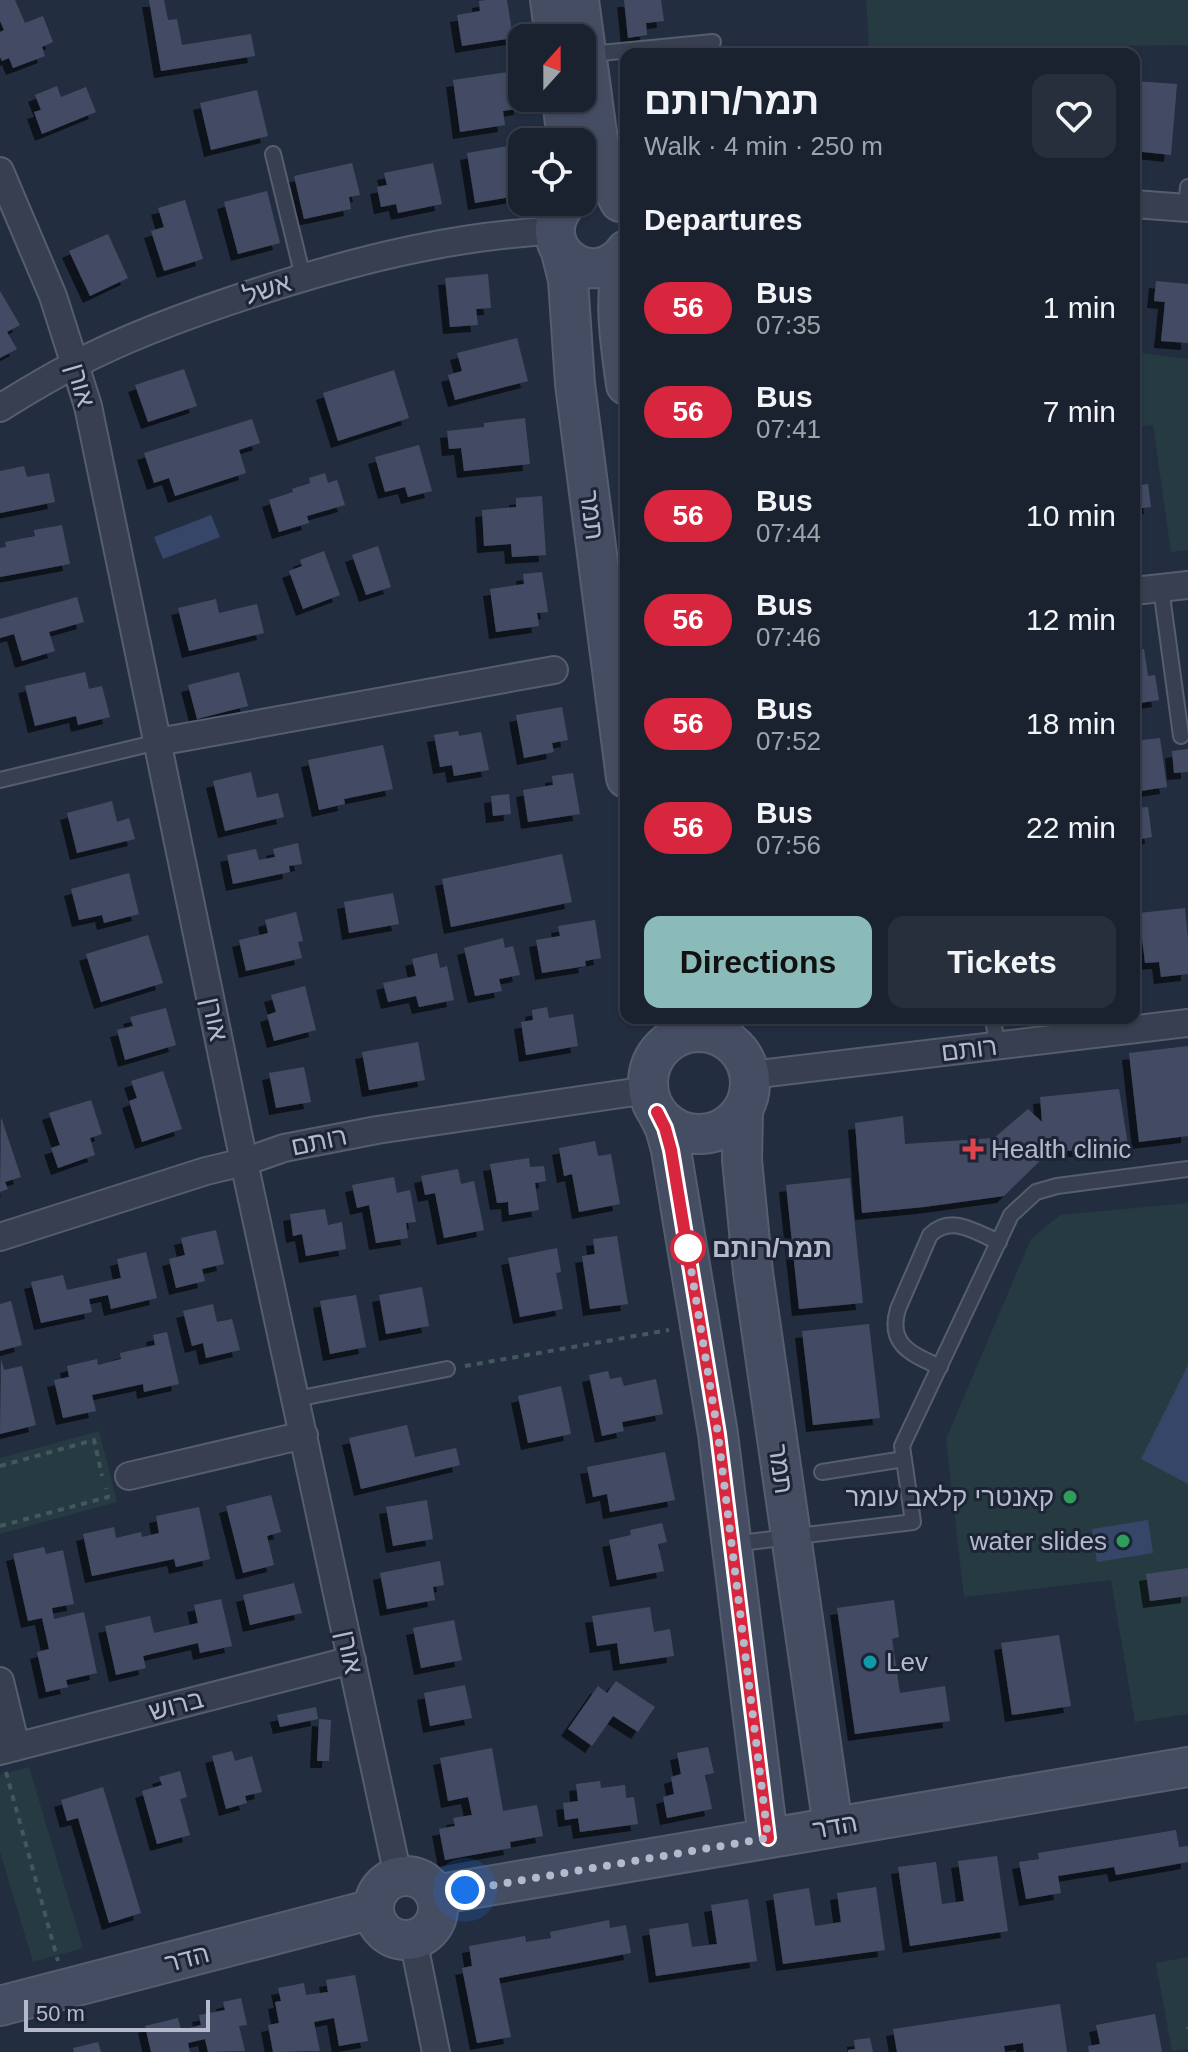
<!DOCTYPE html>
<meta charset="utf-8">
<style>
:root{--surface:#1a2230;--page:#272f3c;--text:#f1f3f6;--muted:#9fa4ab;--line:#383f4c;--accent:#8bbbb9}
body{margin:0;font-family:Arial,"Noto Sans Hebrew",sans-serif;background:var(--page);color:var(--text);height:100vh;display:flex;flex-direction:column;font-size:30px;white-space:nowrap}
*{box-sizing:border-box;margin:0}
p{font-size:26px;color:var(--muted)}
.icon{flex:none;width:44px;height:44px;fill:none;stroke:currentColor;stroke-width:2;stroke-linecap:round;stroke-linejoin:round}
.map{position:relative;flex:1;overflow:hidden}
.drawer{position:absolute;left:620px;top:48px;width:520px;height:976px;display:flex;flex-direction:column;background:var(--surface);border-radius:16px;box-shadow:0 2px 6px #0004,0 0 0 2px var(--line)}
.drawer>*{flex:none}
.badge{padding:0 16px;border-radius:26px;font-size:28px;line-height:52px}
.needle{width:52px;rotate:21deg}
.controls{position:absolute;left:508px;top:24px;display:grid;gap:16px}
.controls a{display:grid;place-items:center;width:88px;height:88px;border-radius:16px;background:var(--surface);box-shadow:0 2px 6px #0004,0 0 0 2px var(--line);font-size:40px}
.scale{position:absolute;left:24px;bottom:20px;width:186px;box-sizing:border-box;padding-left:8px;border:4px solid #b4bacb;border-top:0;font-size:22px;line-height:28px;white-space:nowrap;color:#b4bacb;-webkit-text-stroke:6px #1c2435;paint-order:stroke}
.you{position:absolute;width:40px;height:40px;margin:-20px;border:6px solid #fff;border-radius:50%;background:#1a73e8;box-shadow:0 0 0 12px #1a73e833}
.map>.badge{position:absolute;translate:-50% -50%;box-shadow:0 0 0 4px #fff}
h2{padding:0 24px;font-size:30px;line-height:72px}
.round{display:grid;place-items:center;flex:none;width:84px;height:84px;border-radius:16px;background:var(--page)}
.summary{display:flex;align-items:center;justify-content:space-between;height:136px;padding:0 24px}
h1{font-size:38px;font-weight:800;line-height:60px}
.action{display:flex;gap:16px;margin-top:auto;padding:16px 24px}
.action a{flex:1;height:92px;border-radius:16px;background:var(--accent);color:#111;font-size:32px;font-weight:800;line-height:92px;text-align:center}
.action a+a{background:var(--page);color:var(--text)}
ul{padding:0;list-style:none}
li{display:flex;align-items:center;gap:24px;height:104px;padding:0 24px}
li div{flex:1}
li b{display:block;font-size:30px}
li em{font-style:normal}
li .badge{min-width:88px;font-weight:700;text-align:center}
.map>svg:first-child{display:block}
.green{fill:#253b41}
.water{fill:#364668}
.building{fill:#424c63;filter:url(#shadow)}
.lines{fill:none;stroke-linecap:round;stroke-linejoin:round}
.lane-casing{stroke:#555d6e;stroke-width:18}
.street-casing{stroke:#555d6e;stroke-width:30}
.secondary-casing{stroke:#555d6e;stroke-width:42}
.path{stroke:#43585e;stroke-width:4;stroke-dasharray:6 6;stroke-linecap:butt}
.lane{stroke:#383f50;stroke-width:14}
.street{stroke:#383f50;stroke-width:26}
.secondary{stroke:#454d63;stroke-width:38}
.line-casing{stroke:#fff;stroke-width:18}
.line{stroke:#d7263d;stroke-width:12}
.walk{stroke:#b4bacb;stroke-width:8;stroke-dasharray:0 14.4}
.health-dot{fill:#e0444e;stroke:#1c2435;stroke-width:3}
.stop-dot{fill:#fff;stroke:#d7263d;stroke-width:4}
.leisure-dot{fill:#2e9e5b;stroke:#1c2435;stroke-width:3}
.culture-dot{fill:#0f9aa8;stroke:#1c2435;stroke-width:3}
.labels{text-anchor:middle;stroke-width:6;stroke-linejoin:round;paint-order:stroke}
.street-label{font-size:26px;fill:#b4bacb;stroke:#1c2435}
.poi-label{font-size:26px;fill:#b4bacb;stroke:#1c2435;text-anchor:start}
.stop-label{font-size:26px;font-weight:bold;fill:#b4bacb;stroke:#1c2435;text-anchor:start}
</style>
<div class="map">
<svg width="1188" height="2052" viewBox="0 0 1188 2052">
<defs>
<filter id="shadow"><feDropShadow dx="-7" dy="7" stdDeviation="0" flood-color="#0009"/></filter>
</defs>
<rect width="100%" height="100%" fill="#232d40"/>
<path class="green" d="M866 0H1188V45L869 49Z
M1134 352 1188 359V550L1171 552 1153 425 1134 427Z
M1188 1203V1714L1135 1722 1111 1580 964 1597 946 1439 1031 1239 1060 1215Z
M99 1431 117 1502 0 1534V1458Z
M29 1767 83 1948 33 1962 0 1852V1775Z
M1188 1957V2049L1172 2051 1156 1963Z"/>
<path class="water" d="M211 515 220 537 163 559 154 537Z
M1188 1365V1484L1141 1459Z
M1148 1520 1153 1553 1097 1562 1092 1529Z"/>
<path class="building" d="M0 0H15L25 23 43 16 53 42 42 47 45 56 13 68 9 58 2 61 0 57V32L4 30 0 21Z
M149 0H164L168 20 177 19 182 45 251 34 255 56 161 71Z
M486 0H507L513 38 462 46 457 15 480 11 479 1Z
M624 0H661L664 21 646 23 647 35 628 38Z
M515 71 521 108 503 111 505 125 460 132 453 80Z
M1134 81 1177 84 1171 155 1134 151Z
M57 86 61 97 86 87 96 112 42 134 34 112 41 110 35 95Z
M257 90 268 136 211 150 200 103Z
M514 145 517 164 522 163V195L475 203 467 153Z
M352 163 360 195 349 197 351 209 304 219 294 176Z
M433 163 442 204 398 213 396 204 381 207 377 187 387 185 384 173Z
M267 191 280 243 238 254 224 202Z
M185 200 203 259 164 271 151 231 164 227 158 208Z
M108 234 128 278 90 296 69 251Z
M488 274 491 308 476 309 478 325 450 327 445 278Z
M1156 281 1188 284V343L1161 341 1165 302 1154 301Z
M0 291 20 325 7 332 17 349 0 358Z
M517 338 528 381 455 400 448 375 462 371 457 353Z
M184 369 197 406 148 422 135 385Z
M394 370 409 418 338 441 323 393Z
M525 418 530 464 464 471 461 448 449 449 447 431 484 427V423Z
M252 419 260 443 239 450 246 473 175 496 169 478 154 483 144 453Z
M419 445 432 491 408 497 405 487 385 492 375 457Z
M1138 456 1141 485 1148 484 1151 507 1134 509V457Z
M24 466 27 477 49 473 55 502 0 513V471Z
M325 473 328 483 337 480 345 505 307 516 309 523 279 532 269 500 293 492 292 489 310 483 309 478Z
M542 496 546 555 512 557 511 544 484 546 482 510 516 507V498Z
M62 525 70 564 0 577V548L6 547 5 542 35 536 34 530Z
M378 546 391 587 366 595 352 555Z
M324 551 340 595 303 609 289 571 302 566 300 560Z
M542 572 548 612 537 613 539 626 496 632 490 589 524 584 523 574Z
M77 597 84 622 49 632 55 651 22 661 14 634 0 638V619Z
M216 599 219 613 257 604 264 633 189 651 178 608Z
M1144 649 1148 676 1155 675 1159 700 1134 704V650Z
M85 672 89 689 102 686 110 717 78 725 76 716 35 726 25 686Z
M239 672 248 706 197 719 188 685Z
M562 707 568 740 552 743 554 752 524 758 516 715Z
M458 731 459 736 481 732 489 770 454 776 452 765 440 767 434 735Z
M1160 738 1167 787 1134 792V741Z
M383 745 393 789 344 799 345 804 319 810 308 760Z
M1188 749V772L1174 773 1172 751Z
M251 772 257 798 278 793 284 817 225 831 213 781Z
M573 773 580 814 528 822 523 790 553 785 552 776Z
M509 794 511 814 493 816 491 796Z
M112 801 117 822 129 818 135 839 77 853 67 813Z
M1148 807 1152 837 1136 840 1134 808Z
M298 843 302 864 289 866 290 872 233 884 227 855 256 849 259 860 275 857 273 849Z
M562 854 572 902 451 927 442 879Z
M129 873 139 914 104 923 102 915 79 920 71 889Z
M393 893 399 924 349 933 344 902Z
M1185 908 1188 939V974L1161 977 1159 962 1145 963 1139 913Z
M296 912 303 941 298 942 302 958 246 971 239 940 268 933 265 920Z
M595 920 601 958 585 961 586 966 542 973 536 940 560 936 558 926Z
M148 935 163 983 101 1002 86 954Z
M503 938 505 948 513 946 520 975 499 979 502 991 475 996 464 948Z
M437 953 440 968 447 966 454 1000 419 1007 416 996 388 1002 383 983 416 976 412 959Z
M305 986 316 1030 274 1041 267 1015 276 1012 271 995Z
M547 1007 549 1018 573 1014 578 1046 526 1055 521 1022 533 1020 532 1010Z
M166 1008 176 1045 125 1060 117 1030 133 1026 130 1017Z
M418 1042 425 1080 369 1090 362 1052Z
M1188 1046V1136L1139 1142 1129 1053Z
M304 1067 311 1102 276 1108 269 1073Z
M163 1071 182 1129 142 1142 129 1101 137 1098 131 1081Z
M1119 1089 1128 1145 1048 1153 1004 1196 924 1207 862 1213 855 1123 903 1116 905 1144 994 1138 1028 1109 1042 1122 1040 1097Z
M91 1100 102 1134 90 1138 95 1155 58 1168 51 1148 60 1145 49 1113Z
M1 1117 21 1177 5 1182 8 1189 0 1192Z
M595 1141 598 1156 611 1154 620 1204 579 1212 572 1174 564 1176 559 1148Z
M529 1158 530 1167 544 1166 546 1181 535 1183 539 1210 509 1215 508 1202 497 1203 490 1164Z
M458 1169 461 1184 474 1181 484 1230 444 1238 435 1193 425 1195 421 1176Z
M394 1177 397 1193 410 1190 416 1222 406 1223 408 1238 376 1243 369 1205 357 1208 352 1185Z
M850 1178 863 1303 799 1309 786 1185Z
M325 1209 328 1225 342 1222 346 1249 306 1256 302 1234 293 1236 290 1214Z
M216 1230 224 1264 202 1269 205 1281 176 1288 169 1259 185 1255 181 1238Z
M617 1236 628 1304 590 1309 582 1256 595 1254 593 1239Z
M557 1248 561 1272 556 1273 563 1309 520 1317 508 1258Z
M146 1252 157 1298 111 1309 108 1295 89 1299 92 1312 41 1323 31 1282 63 1275 67 1290 121 1278 117 1259Z
M422 1287 429 1326 386 1334 379 1295Z
M356 1295 366 1347 330 1354 320 1301Z
M11 1301 22 1345 0 1351V1304Z
M213 1304 217 1322 232 1319 240 1350 206 1358 203 1343 192 1346 183 1311Z
M869 1324 880 1418 813 1425 802 1331Z
M167 1332 179 1384 144 1392 143 1384 92 1395 96 1411 63 1418 54 1380 69 1377 67 1366 97 1359 98 1365 121 1359 120 1353 155 1345 153 1335Z
M1 1359 4 1370 22 1366 36 1425 0 1434Z
M608 1371 610 1379 621 1377 624 1386 656 1379 663 1414 622 1422 624 1431 602 1436 589 1375Z
M561 1386 571 1434 528 1443 518 1396Z
M407 1425 415 1457 456 1448 460 1465 361 1489 349 1438Z
M665 1452 675 1500 610 1512 607 1494 593 1497 587 1467Z
M271 1495 281 1532 267 1536 274 1565 243 1573 226 1506Z
M427 1500 433 1539 393 1546 386 1507Z
M199 1507 210 1559 176 1567 174 1559 92 1576 83 1534 114 1527 116 1538 141 1532 142 1537 159 1533 156 1516Z
M662 1523 667 1542 658 1544 664 1571 617 1580 609 1540 631 1535 630 1530Z
M44 1547 46 1554 63 1550 74 1604 52 1608 54 1619 84 1612 97 1673 66 1680 68 1687 46 1692 37 1652 49 1649 42 1618 28 1621 13 1554Z
M440 1561 444 1585 433 1587 435 1600 387 1609 380 1573Z
M1188 1568V1596L1150 1601 1146 1574Z
M294 1583 302 1613 250 1625 243 1595Z
M221 1599 232 1646 200 1653 198 1643 143 1656 146 1668 116 1675 105 1626 150 1616 154 1633 198 1623 194 1605Z
M894 1600 899 1637 892 1639 900 1693 945 1686 950 1721 855 1734 837 1608Z
M650 1607 654 1632 670 1629 674 1656 620 1664 617 1643 597 1646 592 1616Z
M454 1620 462 1660 421 1668 413 1628Z
M1059 1635 1071 1706 1012 1715 1001 1643Z
M616 1681 655 1707 638 1732 613 1716 592 1746 568 1729 598 1686 607 1693Z
M465 1685 472 1718 430 1726 424 1693Z
M316 1707 318 1719 280 1727 277 1715Z
M319 1719 331 1720 329 1761H317Z
M708 1747 714 1773 705 1775 712 1809 667 1818 663 1797 674 1794 671 1777 681 1774 677 1753Z
M492 1748 503 1811 537 1805 543 1836 510 1842 511 1848 445 1860 439 1829 455 1826 453 1818 472 1815 468 1797 448 1801 440 1758Z
M232 1751 235 1761 252 1756 262 1792 245 1796 247 1803 226 1809 212 1756Z
M180 1771 187 1797 180 1799 190 1835 157 1844 142 1791 162 1785 159 1777Z
M600 1781 601 1788 625 1785 626 1798 634 1797 638 1824 580 1832 578 1818 565 1820 563 1803 578 1801 576 1784Z
M103 1787 141 1913 109 1923 78 1818 67 1821 61 1800Z
M1176 1830 1179 1847 1188 1846V1862L1116 1875 1114 1867 1058 1876 1061 1893 1026 1899 1019 1862 1039 1859 1038 1853Z
M997 1856 1008 1931 910 1946 898 1867 936 1862 942 1904 964 1901 958 1861Z
M876 1887 885 1950 783 1964 773 1894 809 1888 815 1926 841 1922 837 1893Z
M748 1899 757 1961 656 1976 649 1929 688 1923 692 1947 717 1944 711 1905Z
M609 1920 610 1928 626 1925 631 1953 499 1978 511 2037 477 2043 462 1968 472 1966 469 1946 525 1936 526 1942 551 1938 550 1932Z
M355 1975 368 2041 339 2046 334 2018 314 2022 320 2051 273 2052 268 2025 279 2023 275 2002 281 2001 278 1988 304 1983 306 1995 328 1992 326 1980Z
M241 1998 247 2025 239 2026 245 2051 208 2052 205 2039 188 2043 190 2052H151L145 2026 178 2018 181 2030 201 2025 199 2015 225 2010 223 2002Z
M1060 2004 1067 2052H1024L1023 2043 1004 2046 1005 2052H897L893 2029Z
M1155 2014 1162 2052H1089L1088 2046 1100 2044 1096 2025Z
M870 2038 873 2052H848V2050L855 2049 854 2040Z
M98 2042 101 2052H74L73 2048Z"/>
<g class="lines">
<g class="lane-casing">
<path id="lane" d="M590 54 713 42
M273 154 303 277
M1186 208 1188 187
M1161 588 1181 736
M0 780 158 742
M993 1018 997 1045
M940 1367C912 1354 887 1345 898 1309L930 1235C951 1214 975 1232 999 1242
M296 1399 447 1369
M822 1472 904 1459
M732 1544 913 1522 902 1446 1011 1215 1036 1192 1057 1186 1188 1169"/>
</g>
<g class="street-casing">
<path id="street" d="M0 171 53 296 88 406 244 1162 398 1876
M1134 204 1188 208
M0 408C24 393 49 378 74 365 136 332 212 306 279 285 369 257 460 235 554 231
M1134 591 1188 585
M158 742 554 670
M750 1075 1188 1023
M0 1237 206 1171 244 1162 284 1148 377 1130 648 1090
M129 1476 304 1435
M0 1681 16 1747
M0 1751 352 1660
M413 1939 436 2052"/>
</g>
<g class="secondary-casing">
<path id="secondary" d="M550 0 555 38
M579 0 598 140 609 180 620 202
M562 98 567 142
M567 202C528 246 593 296 626 250
M626 251C612 294 620 341 626 385
M561 252 568 280 575 384 626 778
M648 1083a51 51 0 1 1 102 0a51 51 0 1 1-102 0Z
M743 1111 742 1160 753 1272 833 1827
M657 1112 665 1128 671 1150 718 1434 768 1838
M374 1908a32 32 0 1 1 64 0a32 32 0 1 1-64 0Z
M435 1895 1188 1767
M0 2006 373 1909"/>
</g>
<path class="path" d="M465 1366 669 1330
M0 1466 94 1440 102 1476
M0 1526 108 1497 106 1488
M6 1772 58 1961
M1188 2027V2029"/>
<use href="#lane" class="lane"/>
<use href="#street" class="street"/>
<use href="#secondary" class="secondary"/>
</g>
<g class="lines">
<g class="line-casing">
<path id="line" d="M657 1112 665 1128 671 1150 718 1434 768 1838"/>
</g>
<use href="#line" class="line"/>
<path class="walk" d="M465 1890 768 1838 718 1434 686 1238 688 1248"/>
</g>
<path class="health-dot" d="M969 1137h8v8h8v8h-8v8h-8v-8h-8v-8h8z"/>
<circle class="stop-dot" cx="688" cy="1248" r="16"/>
<g class="leisure-dot">
<circle cx="1070" cy="1497" r="8"/>
<circle cx="1123" cy="1541" r="8"/>
</g>
<circle class="culture-dot" cx="870" cy="1662" r="8"/>
<g class="labels">
<g class="street-label">
<text transform="translate(267 289) rotate(-18)" y="9">אשל</text>
<text transform="translate(81 385) rotate(74)" y="9">אורן</text>
<text transform="translate(592 515) rotate(83)" y="9">תמר</text>
<text transform="translate(215 1019) rotate(78)" y="9">אורן</text>
<text transform="translate(969 1049) rotate(-7)" y="9">רותם</text>
<text transform="translate(319 1141) rotate(-12)" y="9">רותם</text>
<text transform="translate(781 1469) rotate(82)" y="9">תמר</text>
<text transform="translate(350 1652) rotate(78)" y="9">אורן</text>
<text transform="translate(176 1705) rotate(-15)" y="9">ברוש</text>
<text transform="translate(835 1826) rotate(-10)" y="9">הדר</text>
<text transform="translate(187 1958) rotate(-15)" y="9">הדר</text>
</g>
<g class="poi-label">
<text x="991" y="1158">Health clinic</text>
<text x="1054" y="1506" text-anchor="end">קאנטרי קלאב עומר</text>
<text x="1107" y="1550" text-anchor="end">water slides</text>
<text x="886" y="1671">Lev</text>
</g>
<g class="stop-label">
<text x="712" y="1257">תמר/רותם</text>
</g>
</g>
</svg>
<div class="controls">
<a><svg class="needle" viewBox="-14 -14 28 28"><path d="M0-13l5 13h-10z" fill="#e53935"/><path d="M0 13l5-13h-10z" fill="#9fa4ab"/></svg></a>
<a><svg class="icon" aria-label="locate" viewBox="0 0 24 24"><circle cx="12" cy="12" r="6"/><path d="M12 2v4M12 18v4M2 12h4M18 12h4"/></svg></a>
</div>
<div class="scale">50 m</div>
<div class="you" style="left:465px;top:1890px"></div>
<section class="drawer">
<div class="summary"><div><h1>תמר/רותם</h1><p>Walk · 4 min · 250 m</p></div><a class="round"><svg class="icon" aria-label="heart" viewBox="0 0 24 24"><path d="M12 20l-8-8c-3-5 5-10 8-4 3-6 11-1 8 4z"/></svg></a></div>
<h2>Departures</h2>
<ul>
<li><span class="badge" style="background:#d7263d;color:#fff">56</span><div><b>Bus</b><p>07:35</p></div><em>1 min</em></li>
<li><span class="badge" style="background:#d7263d;color:#fff">56</span><div><b>Bus</b><p>07:41</p></div><em>7 min</em></li>
<li><span class="badge" style="background:#d7263d;color:#fff">56</span><div><b>Bus</b><p>07:44</p></div><em>10 min</em></li>
<li><span class="badge" style="background:#d7263d;color:#fff">56</span><div><b>Bus</b><p>07:46</p></div><em>12 min</em></li>
<li><span class="badge" style="background:#d7263d;color:#fff">56</span><div><b>Bus</b><p>07:52</p></div><em>18 min</em></li>
<li><span class="badge" style="background:#d7263d;color:#fff">56</span><div><b>Bus</b><p>07:56</p></div><em>22 min</em></li>
</ul>
<div class="action"><a>Directions</a><a>Tickets</a></div>
</section>
</div>
